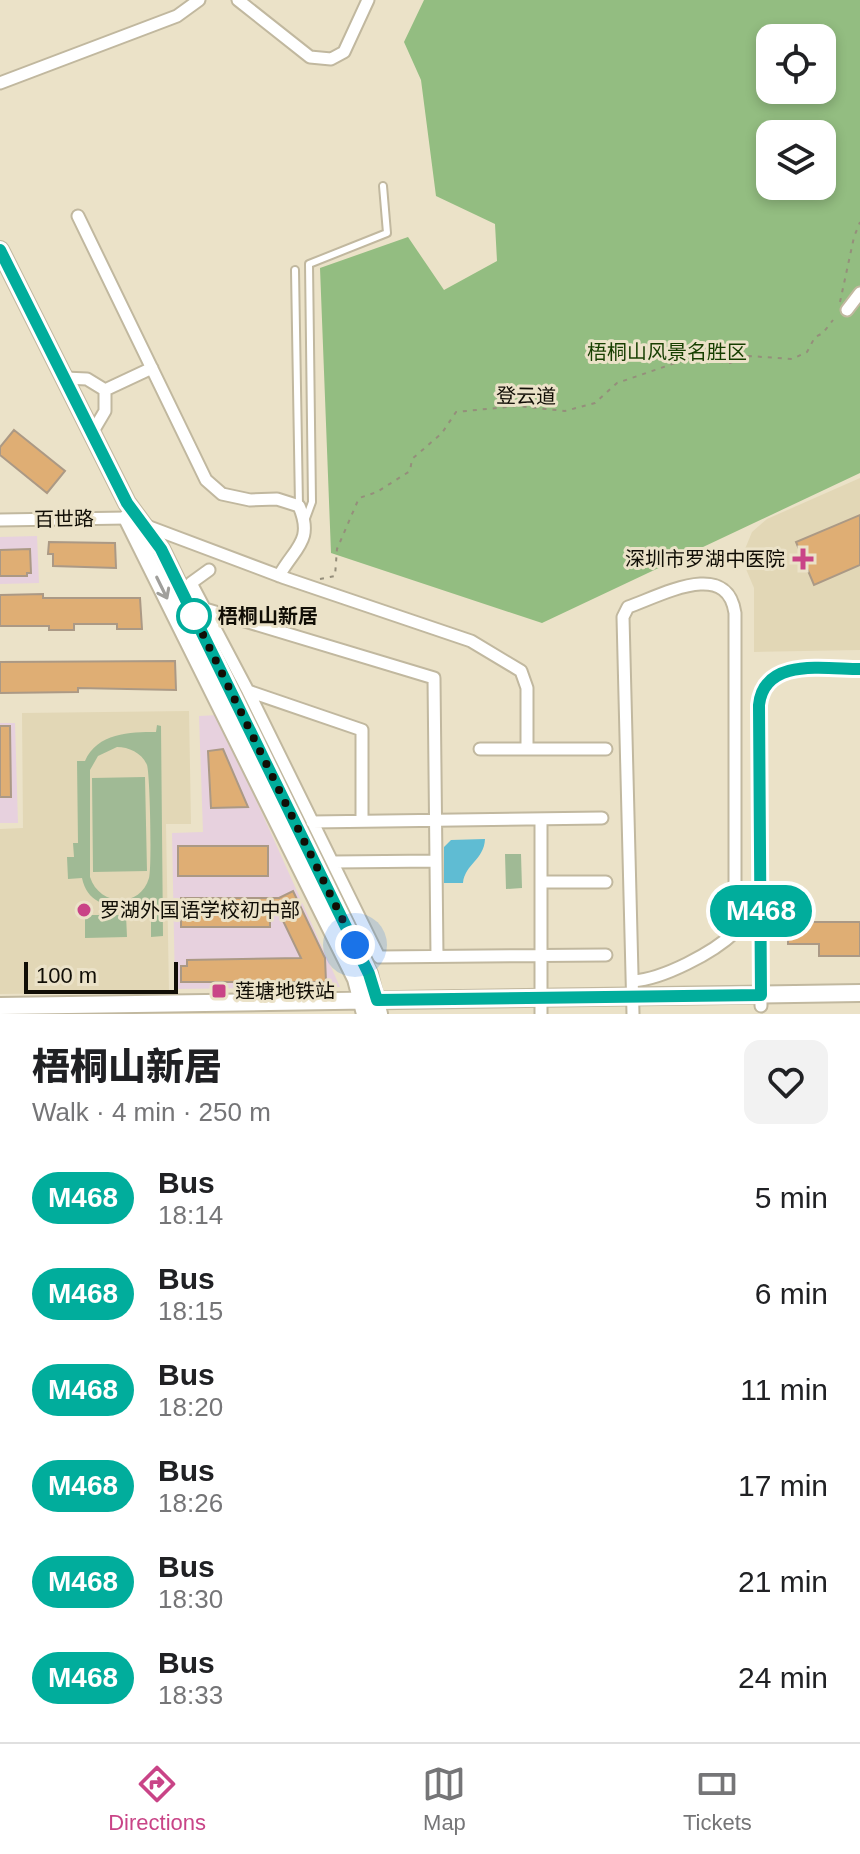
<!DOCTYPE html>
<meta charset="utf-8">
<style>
:root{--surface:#fff;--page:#f2f2f2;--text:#202124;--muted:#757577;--line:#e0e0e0;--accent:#c94487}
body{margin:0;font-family:Arial,"Noto Sans SC",sans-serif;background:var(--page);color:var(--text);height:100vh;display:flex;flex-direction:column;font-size:30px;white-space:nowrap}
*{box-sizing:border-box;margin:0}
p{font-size:26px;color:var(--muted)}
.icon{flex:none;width:44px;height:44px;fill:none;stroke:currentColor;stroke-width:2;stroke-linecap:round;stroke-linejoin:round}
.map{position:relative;height:1014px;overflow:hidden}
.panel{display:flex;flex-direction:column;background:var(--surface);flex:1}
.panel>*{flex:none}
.badge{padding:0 16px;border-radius:26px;font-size:28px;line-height:52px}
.controls{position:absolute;left:756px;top:24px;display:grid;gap:16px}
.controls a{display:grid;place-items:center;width:80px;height:80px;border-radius:16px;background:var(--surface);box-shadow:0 4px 12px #0003;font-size:40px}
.scale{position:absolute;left:24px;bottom:20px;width:154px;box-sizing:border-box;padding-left:8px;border:4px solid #110e06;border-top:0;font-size:22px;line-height:28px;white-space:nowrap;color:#110e06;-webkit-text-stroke:6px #ebe2c8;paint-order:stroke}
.you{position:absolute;width:40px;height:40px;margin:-20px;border:6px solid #fff;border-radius:50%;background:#1a73e8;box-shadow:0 0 0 12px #1a73e833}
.map>.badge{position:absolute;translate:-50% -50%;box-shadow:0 0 0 4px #fff}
.round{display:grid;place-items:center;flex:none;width:84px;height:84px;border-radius:16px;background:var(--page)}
.overview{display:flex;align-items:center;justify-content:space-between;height:136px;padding:0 32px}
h1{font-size:38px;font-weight:800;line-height:60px}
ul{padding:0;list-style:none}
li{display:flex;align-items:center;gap:24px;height:96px;padding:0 32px}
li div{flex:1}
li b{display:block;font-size:30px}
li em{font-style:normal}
li .badge{min-width:88px;font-weight:700;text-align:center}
.dock{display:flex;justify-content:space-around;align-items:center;height:112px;border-top:2px solid var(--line);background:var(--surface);font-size:22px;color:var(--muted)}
.dock a{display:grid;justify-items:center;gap:4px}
.dock .active{color:var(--accent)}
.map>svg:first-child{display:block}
.industrial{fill:#e7d1de}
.built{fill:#e2d7b6}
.green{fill:#a0ba95;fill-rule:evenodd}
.forest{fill:#93bd81;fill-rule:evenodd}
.water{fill:#5fbcd3}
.building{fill:#dfae74;stroke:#ab9985;stroke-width:2}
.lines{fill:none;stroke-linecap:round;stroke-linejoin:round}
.lane-casing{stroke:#c1b89f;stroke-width:10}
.street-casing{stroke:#c1b89f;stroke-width:15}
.secondary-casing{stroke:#c1b89f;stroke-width:20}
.path{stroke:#958e7b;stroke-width:2;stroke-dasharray:4 6;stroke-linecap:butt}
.lane{stroke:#fff;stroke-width:6}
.street{stroke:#fff;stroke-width:11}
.secondary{stroke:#fff;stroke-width:16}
.oneway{stroke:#a09f9b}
.line-casing{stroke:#fff;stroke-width:18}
.line{stroke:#01ad9c;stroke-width:12}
.walk{stroke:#110e06;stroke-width:8;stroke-dasharray:0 14.4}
.poi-dot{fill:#c94487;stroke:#ebe2c8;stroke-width:3}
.stop-dot{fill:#fff;stroke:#01ad9c;stroke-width:4}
.labels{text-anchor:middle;stroke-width:6;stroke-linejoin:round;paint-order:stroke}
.park-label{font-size:20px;fill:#163e00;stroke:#ebe2c8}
.street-label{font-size:20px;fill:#110e06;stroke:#ebe2c8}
.poi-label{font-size:20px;fill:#110e06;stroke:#ebe2c8;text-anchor:start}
.stop-label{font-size:20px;font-weight:bold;fill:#110e06;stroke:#ebe2c8;text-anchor:start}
</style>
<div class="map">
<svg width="860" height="1014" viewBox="0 0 860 1014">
<rect width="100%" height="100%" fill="#ebe2c8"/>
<path class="industrial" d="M37 536 39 583 0 584V537Z
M218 715 340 987 175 989 172 833 203 832 199 716Z
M0 723H15L18 823H0Z"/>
<path class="built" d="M860 478V650L754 652V588L746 569 745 549 752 532 767 519Z
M189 711 191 824H166L169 992 0 994V829L23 828 22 713Z"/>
<path class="green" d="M157 725 161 726 163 936 151 937V905C124 907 89 912 82 878L68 879 67 857H74L73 843H78L77 761H85C97 733 130 732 156 732ZM117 747C129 747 142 753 147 765 150 774 152 868 149 878 140 909 99 906 90 877V770L98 756Z
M145 777 147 871 93 872 92 778Z
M505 854H521L522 888 506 889Z
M85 915H126L127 937 85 938Z"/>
<path class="forest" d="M424 0H860V473L542 623 331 553 320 268 408 237 444 290 497 261 495 224 436 196 421 80 404 42ZM770 38H822V90H770ZM770 134H822V186H770Z"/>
<path class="water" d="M485 839C484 860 465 864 463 883H444V847L451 840Z"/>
<path class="building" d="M14 430 65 471 47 493 0 455V447Z
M860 515V565L814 585 796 542Z
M49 542 115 543 116 568 53 566V554H48Z
M30 549 31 573H27V576H0V550Z
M43 594V598H140L142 629H117V624H74V630H49V626H0V595Z
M175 661 176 690 78 688V692L0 693V662Z
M0 726H10L11 797H0Z
M223 749 248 807 211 808 208 751Z
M178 846H268V876H178Z
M293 891 325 958 326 982H181V966H187V960L301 958 272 898H279Z
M181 898H270V927H181Z
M779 922H860V956H819V944H788V932H779Z"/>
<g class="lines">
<g class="lane-casing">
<path id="lane" d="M295 270 299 506
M305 521 312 502 309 264 387 233 383 186"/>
</g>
<g class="street-casing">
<path id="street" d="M238 0 310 57 331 59 344 52 368 0
M0 83 177 16 199 0
M78 216 206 480 222 494 250 500 277 499 299 506C314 541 295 547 279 576
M847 310 860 293
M65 378 87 379 105 390V411L92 433
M105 390 152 368
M0 520 127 518
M144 525 285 578 471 641 521 671 527 688V748
M209 570 191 583 248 691 379 957 606 955
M205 609 434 678 437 956
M248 691 362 730V820
M480 749H606
M541 819V1014
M312 822 602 818
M334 862 436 861
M541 882H606
M633 981C663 979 713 953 735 932V613C727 558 660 596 628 607L623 617 633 1014
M761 1006 759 705C765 657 824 669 860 669"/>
</g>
<g class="secondary-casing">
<path id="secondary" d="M0 250 127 503 161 549 369 974 379 1014
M127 518 356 979 365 1014
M0 1006 860 993"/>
</g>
<path class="path" d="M840 302 854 237 860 222
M320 579 335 576 337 549 359 498 377 492 410 471 412 459 442 433 456 412 517 406 565 411 595 403 617 383 690 358 730 363 749 356 792 359 807 352 815 337 823 333 833 320"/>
<use href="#lane" class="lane"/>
<use href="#street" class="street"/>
<use href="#secondary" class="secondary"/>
</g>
<defs><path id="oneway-shaft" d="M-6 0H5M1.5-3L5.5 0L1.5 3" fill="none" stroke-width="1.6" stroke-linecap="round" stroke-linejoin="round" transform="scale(2)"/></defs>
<use class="oneway" href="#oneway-shaft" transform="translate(162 588) rotate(64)"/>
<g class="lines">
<g class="line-casing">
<path id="line" d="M0 250 127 503 161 549 369 974 377 1000 761 995 759 705C764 657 825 669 860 669"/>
</g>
<use href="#line" class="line"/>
<path class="walk" d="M194 616 189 606 355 945"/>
</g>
<g class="poi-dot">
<path d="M799 547h8v8h8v8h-8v8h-8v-8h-8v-8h8z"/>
<circle cx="84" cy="910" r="8"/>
<rect x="211" y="983" width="16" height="16" rx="4"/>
</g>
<circle class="stop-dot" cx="194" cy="616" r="16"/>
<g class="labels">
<g class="park-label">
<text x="667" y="359">梧桐山风景名胜区</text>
</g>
<g class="street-label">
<text transform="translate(526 396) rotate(1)" y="7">登云道</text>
<text transform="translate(64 519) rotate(-1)" y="7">百世路</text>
</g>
<g class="poi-label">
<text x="785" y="566" text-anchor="end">深圳市罗湖中医院</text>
<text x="100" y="917">罗湖外国语学校初中部</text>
<text x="235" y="998">莲塘地铁站</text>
</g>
<g class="stop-label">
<text x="218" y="623">梧桐山新居</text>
</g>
</g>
</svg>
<div class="controls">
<a><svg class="icon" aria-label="locate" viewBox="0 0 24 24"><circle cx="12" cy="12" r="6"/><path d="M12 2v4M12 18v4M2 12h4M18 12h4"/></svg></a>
<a><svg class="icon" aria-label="layers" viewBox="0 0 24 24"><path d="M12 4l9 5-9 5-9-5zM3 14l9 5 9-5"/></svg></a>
</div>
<div class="scale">100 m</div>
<div class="you" style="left:355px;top:945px"></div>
<b class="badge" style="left:761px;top:911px;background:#01ad9c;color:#fff">M468</b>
</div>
<section class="panel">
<div class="overview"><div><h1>梧桐山新居</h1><p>Walk · 4 min · 250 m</p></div><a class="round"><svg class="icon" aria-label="heart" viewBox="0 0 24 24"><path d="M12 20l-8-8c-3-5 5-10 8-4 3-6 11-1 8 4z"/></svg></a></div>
<ul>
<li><span class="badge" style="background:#01ad9c;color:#fff">M468</span><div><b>Bus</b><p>18:14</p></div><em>5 min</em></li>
<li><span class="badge" style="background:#01ad9c;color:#fff">M468</span><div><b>Bus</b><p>18:15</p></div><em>6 min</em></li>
<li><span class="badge" style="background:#01ad9c;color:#fff">M468</span><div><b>Bus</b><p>18:20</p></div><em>11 min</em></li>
<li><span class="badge" style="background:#01ad9c;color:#fff">M468</span><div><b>Bus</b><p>18:26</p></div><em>17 min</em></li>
<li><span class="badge" style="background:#01ad9c;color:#fff">M468</span><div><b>Bus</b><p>18:30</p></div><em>21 min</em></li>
<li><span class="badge" style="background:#01ad9c;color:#fff">M468</span><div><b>Bus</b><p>18:33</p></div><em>24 min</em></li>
</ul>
</section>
<nav class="dock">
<a class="active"><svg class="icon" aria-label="directions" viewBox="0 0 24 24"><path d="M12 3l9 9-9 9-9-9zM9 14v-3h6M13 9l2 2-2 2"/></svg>Directions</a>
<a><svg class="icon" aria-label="map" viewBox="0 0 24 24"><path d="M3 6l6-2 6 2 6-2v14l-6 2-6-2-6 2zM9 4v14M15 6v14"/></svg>Map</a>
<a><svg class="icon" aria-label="tickets" viewBox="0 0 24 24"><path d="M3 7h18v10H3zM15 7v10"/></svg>Tickets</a>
</nav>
